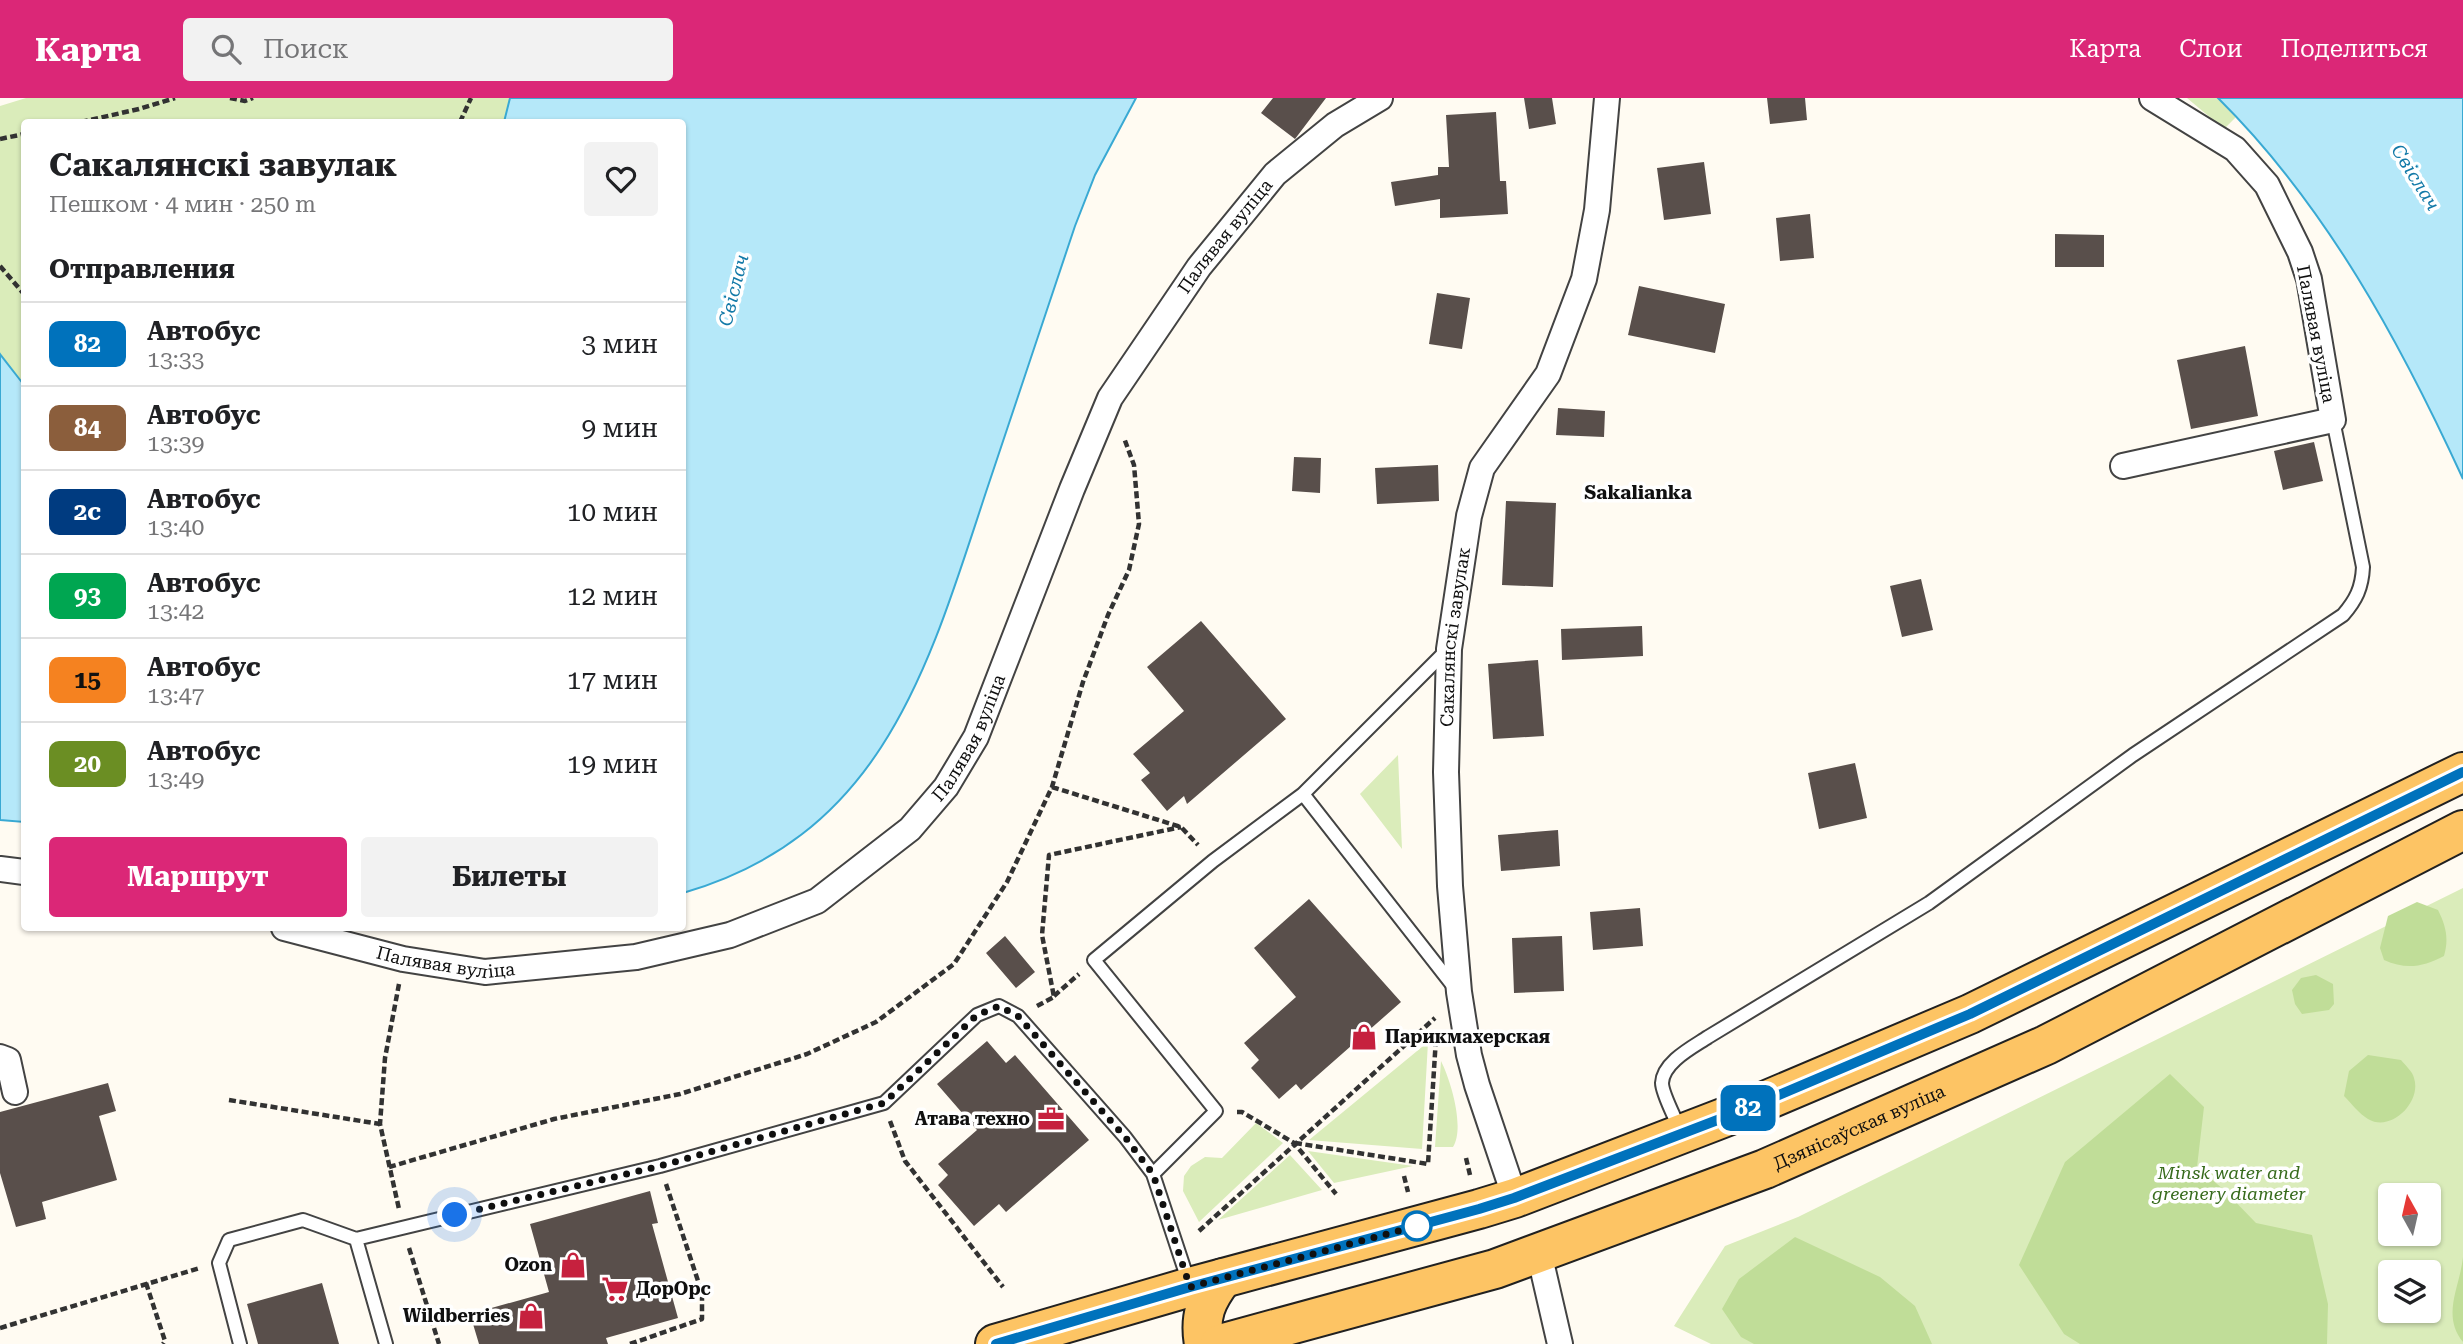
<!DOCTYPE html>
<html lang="ru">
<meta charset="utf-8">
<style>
:root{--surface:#fff;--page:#f2f2f2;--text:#202124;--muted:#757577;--line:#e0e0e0;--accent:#db2777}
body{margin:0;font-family:"Roboto Serif",serif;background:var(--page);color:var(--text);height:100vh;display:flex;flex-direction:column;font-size:26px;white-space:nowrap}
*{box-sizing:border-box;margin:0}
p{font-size:23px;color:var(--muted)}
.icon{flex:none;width:38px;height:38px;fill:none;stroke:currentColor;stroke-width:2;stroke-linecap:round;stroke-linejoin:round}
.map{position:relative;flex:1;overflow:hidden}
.side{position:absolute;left:21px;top:21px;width:665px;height:812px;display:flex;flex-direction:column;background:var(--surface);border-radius:7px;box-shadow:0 2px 5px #0004}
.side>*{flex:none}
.badge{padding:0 14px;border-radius:10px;font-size:24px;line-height:46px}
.needle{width:46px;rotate:352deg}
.buttons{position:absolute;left:2378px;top:1085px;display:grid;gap:14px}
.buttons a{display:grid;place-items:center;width:63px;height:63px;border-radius:7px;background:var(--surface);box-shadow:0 2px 5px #0004;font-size:35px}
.you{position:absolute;width:35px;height:35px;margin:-18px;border:5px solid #fff;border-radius:50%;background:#1a73e8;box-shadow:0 0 0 10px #1a73e833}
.map>.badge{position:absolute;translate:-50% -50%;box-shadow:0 0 0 4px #fff}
h2{padding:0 28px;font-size:26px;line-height:63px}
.round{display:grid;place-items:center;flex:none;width:74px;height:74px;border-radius:7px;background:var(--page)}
.headline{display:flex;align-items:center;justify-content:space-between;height:119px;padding:0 28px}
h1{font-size:33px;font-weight:700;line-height:52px}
.action{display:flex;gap:14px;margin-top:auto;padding:14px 28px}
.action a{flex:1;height:80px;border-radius:7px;background:var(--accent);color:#fff;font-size:28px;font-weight:700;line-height:80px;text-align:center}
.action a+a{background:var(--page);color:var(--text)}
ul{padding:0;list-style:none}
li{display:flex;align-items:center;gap:21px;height:84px;padding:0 28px;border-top:2px solid var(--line)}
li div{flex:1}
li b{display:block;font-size:26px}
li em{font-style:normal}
li .badge{min-width:77px;font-weight:700;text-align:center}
header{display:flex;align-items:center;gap:42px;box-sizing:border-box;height:98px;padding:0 35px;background:var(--accent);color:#fff}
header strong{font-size:33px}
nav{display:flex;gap:38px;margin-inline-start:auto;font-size:24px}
.search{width:490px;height:63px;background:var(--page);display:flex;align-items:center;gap:18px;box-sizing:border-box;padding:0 24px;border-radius:7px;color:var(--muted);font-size:26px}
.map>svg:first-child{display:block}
.green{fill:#daecba;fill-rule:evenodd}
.forest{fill:#c0dd98}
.water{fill:#b5e8f9;stroke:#39a9d3;stroke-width:2}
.building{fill:#594f4b}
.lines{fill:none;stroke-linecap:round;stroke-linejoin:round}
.lane-casing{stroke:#434343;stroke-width:16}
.street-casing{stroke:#434343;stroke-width:28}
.primary-casing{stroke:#212121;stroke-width:42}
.path{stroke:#323232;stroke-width:4.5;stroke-dasharray:7 3.5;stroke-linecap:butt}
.lane{stroke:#fff;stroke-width:12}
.street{stroke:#fff;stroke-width:24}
.primary{stroke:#fdc464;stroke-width:38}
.line-casing{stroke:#fff;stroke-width:16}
.line{stroke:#0072bc;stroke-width:10}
.walk{stroke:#101010;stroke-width:7;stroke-dasharray:0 12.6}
.stop-dot{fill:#fff;stroke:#0072bc;stroke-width:3.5}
.labels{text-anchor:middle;stroke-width:7;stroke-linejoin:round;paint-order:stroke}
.street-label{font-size:18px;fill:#101010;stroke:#fff}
.poi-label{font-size:18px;font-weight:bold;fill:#101010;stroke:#fff;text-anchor:end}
.park-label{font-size:18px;font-style:italic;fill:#376b1c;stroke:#fff}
.water-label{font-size:19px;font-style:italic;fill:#137aa8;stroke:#fff}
.neighbourhood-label{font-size:19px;font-weight:bold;fill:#101010;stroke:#fff}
</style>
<header>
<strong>Карта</strong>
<div class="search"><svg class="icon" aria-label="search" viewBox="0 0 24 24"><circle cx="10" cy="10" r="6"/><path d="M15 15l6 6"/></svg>Поиск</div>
<nav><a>Карта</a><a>Слои</a><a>Поделиться</a></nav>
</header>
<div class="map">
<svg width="2463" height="1246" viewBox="0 0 2463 1246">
<rect width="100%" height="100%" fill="#fffbf2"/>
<path class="green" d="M26 0H510L504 24H24V287L0 256V8Z
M2187 0H2218L2237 18 2224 31Z
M1398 657 1402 751 1360 696Z
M2463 790V1246H1711L1674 1228 1725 1148 1798 1119ZM2390 1097H2429V1136H2390ZM2390 1174H2429V1213H2390Z
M1428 944 1422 1051 1309 1042Z
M1441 963C1451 983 1465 1030 1453 1049H1435Z
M1256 1025 1283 1045 1199 1124 1183 1093 1184 1078 1191 1068 1205 1059 1222 1060Z
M1308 1053 1413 1068 1334 1085Z
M1290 1057 1322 1092 1218 1122Z"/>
<path class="forest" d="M2417 804 2438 812C2446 828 2449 841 2444 858 2423 869 2406 872 2384 862L2380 850 2388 818Z
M2316 877 2333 886 2334 906 2329 912 2302 916 2295 906 2292 892 2301 880Z
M2368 957 2401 962C2405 967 2413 974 2414 980 2422 1004 2391 1035 2368 1021 2359 1016 2351 1005 2344 998L2349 973Z
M2170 976 2204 1009 2197 1069 2223 1091 2256 1125 2312 1137 2328 1206 2327 1246H2080L2064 1236 2019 1167 2065 1064Z
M1795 1139 1880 1179 1915 1208 1932 1246H1754L1741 1239 1722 1211 1739 1181Z
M2463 1159V1244C2441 1217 2460 1189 2463 1159Z"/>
<path class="water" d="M510 0H1136L1095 77 1075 128C1045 217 1016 305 986 394 928 570 883 737 683 795L682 24H504Z
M2218 0H2463V381C2400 244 2326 107 2218 0Z
M0 256 24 287V724L0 722Z"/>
<path class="building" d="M1273 0H1326L1295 41 1261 15Z
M1524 0H1552L1556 26 1529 31Z
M1767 0H1805L1807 22 1770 26Z
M1496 14 1500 83H1506L1508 116 1440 120V101L1395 108 1391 84 1438 77V69H1449L1446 17Z
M1704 64 1711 116 1664 122 1657 70Z
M1810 116 1814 160 1780 163 1776 120Z
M2055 136 2104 137V169H2055Z
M1639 188 1725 206 1715 255 1628 237Z
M1437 195 1470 200 1462 251 1429 246Z
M2245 248 2258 318 2191 331 2177 262Z
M1558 310 1605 313 1604 339 1556 337Z
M2314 344 2323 383 2283 392 2274 353Z
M1294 359 1321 360 1320 395 1292 393Z
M1438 367 1439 403 1377 406 1375 370Z
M1506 403 1556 405 1553 489 1502 487Z
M1921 481 1933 532 1902 539 1890 488Z
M1201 523 1286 621 1187 706 1184 698 1167 713 1141 682 1150 675 1133 656 1184 613 1147 569Z
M1642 528 1643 558 1562 562 1561 531Z
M1538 562 1544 638 1493 641 1488 566Z
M1855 665 1867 720 1819 731 1808 675Z
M1558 732 1560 768 1501 773 1498 737Z
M1309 801 1401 904 1301 992 1296 986 1279 1001 1251 970 1259 962 1244 945 1296 899 1254 850Z
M1640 810 1643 848 1593 852 1590 814Z
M1005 838 1035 874 1016 890 986 855Z
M1562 838 1564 893 1514 895 1512 840Z
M987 943 1006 965 1015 957 1089 1042 1006 1114 999 1106 974 1128 938 1087 948 1077 938 1066 977 1032 937 986Z
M108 985 116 1013 99 1018 117 1082 42 1104 46 1121 16 1129 0 1075V1014Z
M650 1093 658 1125 652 1126 678 1220 606 1240 608 1246H479L470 1216 549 1194 530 1126Z
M322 1185 339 1246H258L247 1206Z"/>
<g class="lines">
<g class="lane-casing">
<path id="lane" d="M1303 696 1446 553
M1680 1032C1676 1021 1662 996 1662 985 1663 964 1693 949 1708 939L1929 805 2133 657 2343 517C2356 502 2362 490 2363 469L2333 322
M1153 1076 1216 1013 1094 862 1213 763 1303 696 1454 889
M356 1141 386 1246
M240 1246 219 1165 229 1142 303 1122 356 1141 660 1068 884 1005 977 917 999 908 1018 918 1125 1039 1153 1076 1189 1185"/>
</g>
<g class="street-casing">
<g id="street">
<path d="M2123 368 2333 322 2309 181 2300 154 2267 87 2235 51 2152 0"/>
<path d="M0 771 24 774"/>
<path id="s1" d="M284 830 403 861 485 874 636 859 730 837 817 803 910 731 946 689 976 639 1072 391 1110 300 1199 169 1275 76 1335 27 1380 0"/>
<path d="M0 959 8 962 15 994"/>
<path id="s2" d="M1515 1100 1477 987 1469 957 1459 894 1450 788 1446 674 1449 551 1469 418 1482 370 1548 276 1584 181 1597 112 1607 0"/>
<path d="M1539 1155 1560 1246"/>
</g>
</g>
<g class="primary-casing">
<g id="primary">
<path d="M995 1246 1190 1189 1479 1111 1515 1100 1741 1013 1970 916 2463 674"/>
<path d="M1204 1246C1199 1218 1206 1202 1223 1180"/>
<path id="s3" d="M1220 1246 1495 1171 1765 1071 2046 947 2463 732"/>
</g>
</g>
<path class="path" d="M230 0 245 3 253 0
M81 24 139 11 175 0
M460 24 471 0
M0 41 24 36
M0 168 24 196
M1052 689 1181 729 1198 747
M399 886 385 960 380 1026 399 1111
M1054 898 1079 876
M1037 908 1054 899 1042 837 1049 757 1181 729
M229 1002 380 1026
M1237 1014H1242L1294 1045 1336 1096
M890 1023 905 1063 1003 1189
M1295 1045 1428 1066 1436 940
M1466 1060 1470 1077
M389 1069 554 1021 680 996 807 956 876 924 954 866 1007 784 1052 689 1083 584 1108 517 1129 472 1139 426 1134 367 1124 340
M1404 1078 1408 1094
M1199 1133 1435 920
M409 1150 439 1246
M146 1185 165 1243 163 1246
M0 1230 200 1170
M630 1246 702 1221V1195L666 1086"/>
<use href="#lane" class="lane"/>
<use href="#street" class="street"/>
<use href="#primary" class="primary"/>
</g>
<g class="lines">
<g class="line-casing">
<path id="line" d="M996 1246 1190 1189 1479 1111 1514 1100 1741 1013 1970 916 2463 674"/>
</g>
<use href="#line" class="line"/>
<path class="walk" d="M455 1117 660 1068 884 1005 977 917 999 908 1018 918 1125 1039 1153 1076 1190 1189 1417 1128"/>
</g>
<defs>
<g id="shop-bare" transform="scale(2.1)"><path d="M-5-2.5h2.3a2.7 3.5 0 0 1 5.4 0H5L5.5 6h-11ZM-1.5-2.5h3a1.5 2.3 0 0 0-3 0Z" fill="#c6213e" stroke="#fff" stroke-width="2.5" paint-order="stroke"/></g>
<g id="office-bare" transform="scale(2.1)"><path d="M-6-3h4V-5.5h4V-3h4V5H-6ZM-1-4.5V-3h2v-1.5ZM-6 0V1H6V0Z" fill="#c6213e" stroke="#fff" stroke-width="2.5" paint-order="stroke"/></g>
<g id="supermarket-bare" transform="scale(2.1)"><path d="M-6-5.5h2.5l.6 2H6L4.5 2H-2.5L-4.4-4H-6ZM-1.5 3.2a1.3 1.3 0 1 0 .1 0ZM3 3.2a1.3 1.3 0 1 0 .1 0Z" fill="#c6213e" stroke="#fff" stroke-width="2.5" paint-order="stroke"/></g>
</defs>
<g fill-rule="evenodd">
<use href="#shop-bare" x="1364" y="939"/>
<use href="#office-bare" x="1051" y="1021"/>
<use href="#shop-bare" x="573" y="1167"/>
<use href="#supermarket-bare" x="615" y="1191"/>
<use href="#shop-bare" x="531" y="1218"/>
</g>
<circle class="stop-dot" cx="1417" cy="1128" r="14"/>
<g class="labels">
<g class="street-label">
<text dy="6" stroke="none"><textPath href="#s1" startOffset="1342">Палявая вуліца</textPath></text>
<text transform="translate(2316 236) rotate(79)" y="6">Палявая вуліца</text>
<text dy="6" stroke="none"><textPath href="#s2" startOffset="570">Сакалянскі завулак</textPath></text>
<text dy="6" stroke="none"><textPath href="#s1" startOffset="775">Палявая вуліца</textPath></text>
<text dy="6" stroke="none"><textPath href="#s1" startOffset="166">Палявая вуліца</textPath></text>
<text dy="6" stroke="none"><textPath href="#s3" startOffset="676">Дзянісаўская вуліца</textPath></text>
</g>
<g class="poi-label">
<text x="1385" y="945" text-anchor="start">Парикмахерская</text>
<text x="1030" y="1027">Атава техно</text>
<text x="552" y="1173">Ozon</text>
<text x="636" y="1197" text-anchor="start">ДорОрс</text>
<text x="510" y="1224">Wildberries</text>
</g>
<g class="park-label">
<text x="2229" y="1081">Minsk water and<tspan x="2229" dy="21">greenery diameter</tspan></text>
</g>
<g class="water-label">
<text transform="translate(2416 79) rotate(58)" y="7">Свіслач</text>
<text transform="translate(733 192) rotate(-76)" y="7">Свіслач</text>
</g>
<g class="neighbourhood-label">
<text x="1638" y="401">Sakalianka</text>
</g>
</g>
</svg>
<div class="buttons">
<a><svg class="needle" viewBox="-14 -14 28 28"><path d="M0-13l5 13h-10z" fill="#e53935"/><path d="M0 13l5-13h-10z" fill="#757577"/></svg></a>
<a><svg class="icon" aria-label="layers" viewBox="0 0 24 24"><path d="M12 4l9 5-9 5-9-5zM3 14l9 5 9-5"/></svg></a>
</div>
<div class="you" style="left:455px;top:1117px"></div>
<b class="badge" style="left:1748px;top:1010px;background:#0072bc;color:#fff">82</b>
<section class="side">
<div class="headline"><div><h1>Сакалянскі завулак</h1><p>Пешком · 4 мин · 250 m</p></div><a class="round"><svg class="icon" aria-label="heart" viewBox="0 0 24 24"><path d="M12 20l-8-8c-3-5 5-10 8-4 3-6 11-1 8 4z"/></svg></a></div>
<h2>Отправления</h2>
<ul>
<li><span class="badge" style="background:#0072bc;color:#fff">82</span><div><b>Автобус</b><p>13:33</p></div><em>3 мин</em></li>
<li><span class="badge" style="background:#8b5e3c;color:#fff">84</span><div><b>Автобус</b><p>13:39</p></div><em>9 мин</em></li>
<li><span class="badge" style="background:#003b80;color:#fff">2с</span><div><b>Автобус</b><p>13:40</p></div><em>10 мин</em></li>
<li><span class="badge" style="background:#00a651;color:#fff">93</span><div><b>Автобус</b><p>13:42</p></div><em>12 мин</em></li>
<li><span class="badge" style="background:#f58220;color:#111">15</span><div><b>Автобус</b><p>13:47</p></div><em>17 мин</em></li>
<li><span class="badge" style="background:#6b8e23;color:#fff">20</span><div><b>Автобус</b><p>13:49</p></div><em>19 мин</em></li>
</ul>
<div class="action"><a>Маршрут</a><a>Билеты</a></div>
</section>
</div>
